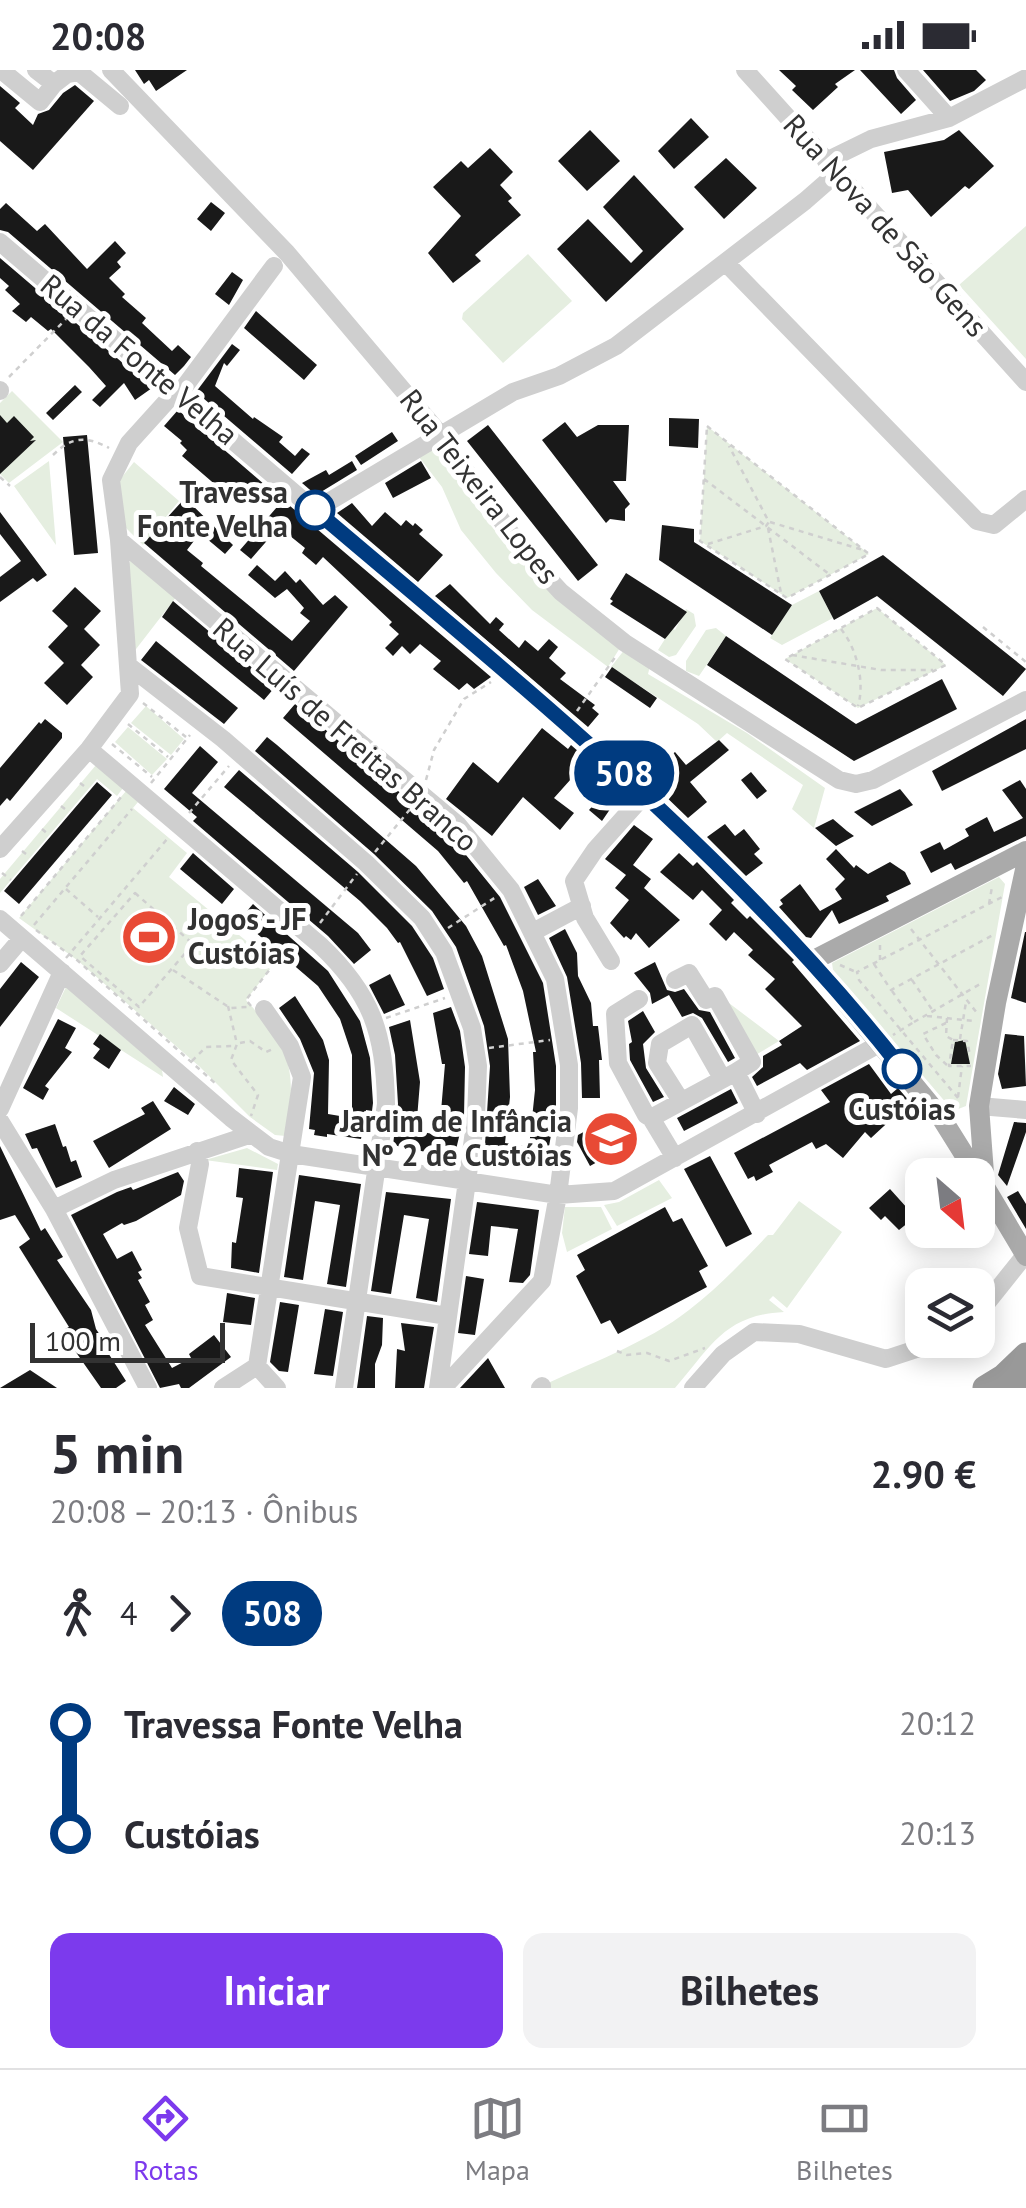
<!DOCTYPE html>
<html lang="pt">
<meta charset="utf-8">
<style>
:root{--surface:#fff;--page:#f2f2f3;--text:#2b2b33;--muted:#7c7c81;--line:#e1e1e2;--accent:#7c3aed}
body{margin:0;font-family:"PT Sans",sans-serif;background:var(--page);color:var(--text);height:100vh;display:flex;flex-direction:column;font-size:38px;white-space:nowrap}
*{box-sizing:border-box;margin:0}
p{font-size:32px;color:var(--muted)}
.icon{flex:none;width:55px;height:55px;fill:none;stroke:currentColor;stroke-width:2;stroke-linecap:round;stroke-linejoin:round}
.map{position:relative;height:1318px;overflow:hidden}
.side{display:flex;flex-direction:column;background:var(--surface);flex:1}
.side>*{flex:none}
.badge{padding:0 20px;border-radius:32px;font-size:35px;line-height:65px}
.needle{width:65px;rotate:152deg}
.buttons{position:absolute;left:905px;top:1088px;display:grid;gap:20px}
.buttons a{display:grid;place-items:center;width:90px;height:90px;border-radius:20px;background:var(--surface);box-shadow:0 5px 25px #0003;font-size:50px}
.scale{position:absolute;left:30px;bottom:25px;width:195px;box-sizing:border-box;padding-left:10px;border:5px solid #323232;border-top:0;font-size:28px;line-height:35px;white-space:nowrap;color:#323232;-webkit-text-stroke:8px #fff;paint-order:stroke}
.map>.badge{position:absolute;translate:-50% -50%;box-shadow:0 0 0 5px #fff}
.legs{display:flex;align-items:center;gap:15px;height:110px;padding:0 50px;font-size:32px}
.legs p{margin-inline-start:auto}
.headline{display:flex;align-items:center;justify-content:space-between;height:170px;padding:0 50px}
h1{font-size:55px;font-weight:700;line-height:75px}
.action{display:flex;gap:20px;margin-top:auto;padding:20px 50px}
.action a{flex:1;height:115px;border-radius:20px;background:var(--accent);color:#fff;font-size:40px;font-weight:700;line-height:115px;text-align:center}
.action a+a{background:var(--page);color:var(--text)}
ul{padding:0 50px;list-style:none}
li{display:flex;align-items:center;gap:35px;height:110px;font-size:38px}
li i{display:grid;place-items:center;width:15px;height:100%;margin:0 12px;background:currentColor}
li i::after{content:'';width:25px;height:25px;margin:-12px;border:8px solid;border-radius:50%;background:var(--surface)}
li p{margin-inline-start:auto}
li:first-child i{background:linear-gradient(#0000 50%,currentColor 0)}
li:last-child i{background:linear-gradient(currentColor 50%,#0000 0)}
.status{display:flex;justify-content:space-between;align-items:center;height:70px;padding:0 50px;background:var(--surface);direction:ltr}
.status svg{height:28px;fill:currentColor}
.menu{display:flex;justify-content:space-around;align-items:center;height:140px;border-top:2px solid var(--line);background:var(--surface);font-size:28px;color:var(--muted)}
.menu a{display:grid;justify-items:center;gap:5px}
.menu .on{color:var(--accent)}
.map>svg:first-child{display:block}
.green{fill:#e5eee0}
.building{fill:#191919}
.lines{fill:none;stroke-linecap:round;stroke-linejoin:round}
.path{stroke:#cfcfcf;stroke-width:2.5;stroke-dasharray:5 5;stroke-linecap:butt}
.minor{stroke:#cfcfcf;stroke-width:18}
.major{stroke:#aaa;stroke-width:20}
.highway{stroke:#999;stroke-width:25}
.line-1-casing{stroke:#fff;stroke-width:22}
.line-1{stroke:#003b80;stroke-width:15}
.stop-1-dot{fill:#fff;stroke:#003b80;stroke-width:5}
.labels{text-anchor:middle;stroke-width:10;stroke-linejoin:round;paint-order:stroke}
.street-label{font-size:30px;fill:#323232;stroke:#fff}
.stop-label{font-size:30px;font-weight:bold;fill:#323232;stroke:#fff;text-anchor:end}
.poi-label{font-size:30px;font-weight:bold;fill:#323232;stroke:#fff;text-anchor:start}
</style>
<div class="status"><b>20:08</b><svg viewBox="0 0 49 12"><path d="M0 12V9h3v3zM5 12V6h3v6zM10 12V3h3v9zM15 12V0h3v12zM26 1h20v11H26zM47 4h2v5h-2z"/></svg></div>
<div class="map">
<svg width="1026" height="1318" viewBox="0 0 1026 1318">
<rect width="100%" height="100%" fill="#fff"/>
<path class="green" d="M1026 156V289L959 215Z
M528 184 572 231 503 293 462 249 463 243Z
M12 321 63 372 9 413 0 404V333Z
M707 356 727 372 869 484 787 528 700 471Z
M431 376C467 423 500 472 542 514 565 538 596 555 623 573L608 597 532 540 496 503 461 460 442 417 416 383Z
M49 391 56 475 14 416Z
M134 392 179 431 143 475 122 454 118 412Z
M132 487 177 526 133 583 124 504Z
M819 521 833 548 782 575 770 568 792 535Z
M877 538 946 595 858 638 785 589Z
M686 539 694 544 696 556 676 585 669 587 658 580 672 558 675 560Z
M716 558 726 566 699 606 686 601V591L706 560Z
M625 579 650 596 648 604 747 663 825 718 814 758 792 739 803 715 727 663 717 672 698 654 611 597Z
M146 636 184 669 171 685 131 653Z
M128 657 167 689 152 705 115 672Z
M96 695 123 718 117 726 97 709 0 823V809Z
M126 721 138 732 133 738 187 783 169 807 274 894 246 930C292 981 297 999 286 1066L275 1065 250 1047 200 997 77 890 19 848Z
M999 807 1005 814 966 1036 953 1041 833 900 832 893Z
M66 917 162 1000 163 1007 56 938Z
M721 927 779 971 754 986Z
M247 1078 278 1094 277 1100 205 1090Z
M659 1110 672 1128 617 1156 604 1135 619 1132Z
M799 1131 842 1162 787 1238 773 1226 769 1230 784 1242C724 1245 711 1277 675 1318H537C586 1295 647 1273 689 1240 718 1218 743 1191 768 1165H773Z
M565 1137H601L612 1159 567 1182 562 1163Z"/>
<path class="building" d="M135 0H187L156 21 149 10 144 14Z
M779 0H855L835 14 838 17 813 40 792 20 796 16Z
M860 0H894L897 8 916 30 901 44Z
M923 0H976L986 10 974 21 950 31Z
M75 15 94 31 33 100 0 71V16L20 33 15 38 33 55 38 44 49 40 63 23Z
M691 48 709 67 674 99 658 81Z
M590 60 620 91 587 121 558 91Z
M959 60 994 96 969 119 965 116 931 147 908 120 892 123 884 82 944 70Z
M490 78 513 102 500 115 512 128 508 131 521 145 475 185 481 191 453 213 428 183 461 146 433 117 461 91 468 98Z
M726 88 757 118 724 149 694 117Z
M634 105 684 159 606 232 557 179 588 149 631 193 643 181 603 137Z
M211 132 225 143 211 161 197 149Z
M6 133 37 161 45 154 87 199 115 171 126 183 117 192 121 197 109 208 125 224 122 227 146 248 142 253 172 281 178 275 191 287 184 296 175 305 8 162 0 160V139Z
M0 188 152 318 135 330 124 313 100 337 92 330 106 316 89 297 51 259 48 261 31 247 26 252 12 241 20 234 5 220 9 216 0 208Z
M232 202 243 210 229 235 215 224Z
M256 241 317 295 304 310 244 258Z
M232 274 240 280 227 296 224 293 215 316 253 349 254 347 283 367 279 372 295 386 302 378 310 384 292 404 196 322Z
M75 315 82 322 53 350 46 343Z
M178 340 265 415 248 434 231 418 225 423 182 386 187 380 180 373 182 371 164 356Z
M0 345 7 353 14 346 34 367 30 371 36 370 0 404Z
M669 348 699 349 698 378 669 376Z
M565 352 577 367 598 355H629L626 411H613L630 434 625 439V451L610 449 606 453 542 370Z
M488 355 598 495 578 511 467 371Z
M392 362 398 371 361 395 355 386Z
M87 365 98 483 74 485 63 367Z
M352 391 357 400 316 425 302 413 326 400 329 405Z
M421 391 431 408 393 428 385 413Z
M185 428 233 475 225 484 200 463 187 480 203 493 201 496 292 571 310 551 300 543 304 538 287 519 275 528 248 505 257 495 275 511 285 501 296 513 300 509 323 535 335 525 348 537 294 601 144 473Z
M283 430 491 607 474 619 467 613 459 620 433 599 441 591 420 574 410 584 402 576 393 586 385 578 399 564 389 555 392 552 323 487 316 495 302 483 305 478 279 457 251 489 240 480Z
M352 433 372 456 385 442 401 456 406 450 413 456 415 453 423 460 419 464 443 485 418 512 337 443Z
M0 442 47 505 37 512 33 508 0 532V507L21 491 0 464Z
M662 455 694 459V472L792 535 772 565 659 490Z
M883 485 1026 599 1003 626 877 526 834 550 819 521Z
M626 503 687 542 665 569 610 534 613 531 610 529Z
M450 514 490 554 496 547 504 554 499 560 519 578 525 570 538 581 549 569 558 577 549 588 566 603 560 609 595 635 592 638 599 644 588 657 435 526Z
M75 517 101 541 84 559 100 575 81 595 93 607 67 635 44 613 64 593 48 577 68 556 52 541Z
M173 531 275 617 264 630 162 547Z
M726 566 856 654 942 609 957 639 854 691 707 595Z
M156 571 238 638 224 654 141 590Z
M612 597 657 628 650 638 605 607Z
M295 634 449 764 500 827 543 913 556 996V1037L545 1099 484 1090 490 996 484 956 456 877 432 841 374 784 255 681 267 667 277 675 416 796 466 856 482 886 508 969 510 1027 505 1073 529 1077 535 1020 533 982H536L523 921 506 875 504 876 467 811 464 813 438 781 283 648Z
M45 649 62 663V668L10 731 7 728 0 736V698L39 652 41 654Z
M1026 649V679L942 721 932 701Z
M542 658 568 679 571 675 612 711 607 717 619 726 602 751 589 740 598 730 571 709 554 728 574 743 560 760 523 727 492 766 446 729 473 692 498 713Z
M719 670 729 680 690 712 707 732 688 748 631 693 649 679 661 693 675 682 686 695Z
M200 676 218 692 192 723 358 863 371 880 354 894 328 866 193 751 197 747 164 719Z
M239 700 358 802 412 856 433 888 444 919 427 926 400 872 398 873 387 858 360 831 224 717Z
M751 702 767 721 757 729 741 710Z
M1020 710 1026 719V766L955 800 951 793 931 803 920 782 940 772 944 780 969 766 965 759 987 747 994 762 1023 748 1002 720Z
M97 712 112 725 19 834 4 821Z
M900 719 913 735 872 756 854 742Z
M833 749 847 761 854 766 836 776 815 758Z
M725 754 735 766 744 759 760 779 754 784 763 793 746 806 707 767Z
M634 755 653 769 633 795 651 809 644 818 680 850 649 878 636 863 631 870 626 866 624 868 610 853 629 830 615 818 626 805 605 789Z
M836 779 854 798 856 795 868 804 890 792 905 802 911 814 886 826 889 831 839 854 832 840 811 868 806 867 779 837 783 834 780 830 800 814 820 841 842 829 835 819 845 809 826 789Z
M193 783 234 819 222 834 180 799Z
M679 783 693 796 697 792 734 830 731 833 747 849 750 846 794 890 792 892 860 971 807 1000 800 993 757 1016 752 1007 763 997V986L782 975 779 971 802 956 765 919 775 909 748 885 753 880 734 862 726 871 709 854 722 840 702 820 693 830 660 802Z
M538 809 556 836 538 845 524 817Z
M253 834 328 901 360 951 370 988 373 1033 372 1041 366 1040 361 1069 327 1064V1067L314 1065 315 1060 309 1059 314 1003 300 969 279 938 295 926 323 970 329 990 328 1044 352 1048V985L340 949 318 916 240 849Z
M565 859 577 883 578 906 591 933 593 956H598L602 990H599L600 1028H582L581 993 567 907 549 868Z
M1025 862H1026V933L1011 928Z
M21 892 39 907 0 957V919Z
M655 892 667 920 675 922 684 919 699 940 710 942 735 988 728 992 702 948 693 943 682 947 669 925 652 934 650 923 634 903Z
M390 904 405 935 384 944 369 915Z
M451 937 460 961 465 997 464 1046 454 1088 393 1075 398 1034 395 985 389 957 410 950 420 1012 416 1061 439 1065 445 994H442L433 943Z
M643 941 655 962 643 974 646 998 664 1027 653 1032 630 990 629 974 632 972 628 951Z
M58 949 76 958 65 978 72 982 45 1016 49 1019 43 1030 23 1018Z
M100 964 121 980 109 999 93 988 100 979 93 974Z
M1005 964 1024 966 1026 1016 1002 1019 998 1004Z
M965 970 970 994H951L955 972Z
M869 994 891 1024 898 1018 910 1032 871 1068 865 1062 843 1088 826 1074 816 1079 812 1072 769 1095 773 1102 756 1111 754 1106 748 1109 734 1083 830 1032 821 1020Z
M174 1017 195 1034 188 1045 164 1031Z
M731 1019 738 1033 684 1061 677 1048Z
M153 1031 171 1059 109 1098 93 1071 145 1044 141 1038Z
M619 1043 635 1071 590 1096 577 1072 578 1065Z
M1014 1052 1026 1053V1062L1007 1116 998 1105Z
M55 1054 63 1077 66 1076 71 1092 76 1090 82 1107 56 1118 37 1078 32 1079 25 1064Z
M0 1076 41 1161 45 1158 63 1187 57 1190 91 1240 96 1259 108 1277 105 1278 126 1311 116 1318H101L73 1278 63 1260 69 1257 19 1177 30 1169 15 1145 0 1150Z
M710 1086 752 1164 726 1177 684 1099Z
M239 1098 273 1102 259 1203 231 1198 232 1172 236 1173 243 1128 236 1127Z
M178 1102 184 1111 181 1125 136 1151 124 1155 122 1153 103 1164 117 1189 132 1181 142 1200 138 1202 142 1208 138 1210 150 1232 145 1235 153 1250 145 1255 172 1298 191 1288 189 1284 214 1265 231 1287 189 1318H181L179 1314 160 1318 71 1145 117 1122 131 1117 133 1120Z
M299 1105 361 1114 346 1217 327 1214 340 1135 315 1131 303 1210 284 1207Z
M890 1119 908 1139 911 1135 919 1144 899 1160 885 1146 881 1150 869 1138Z
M1018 1121 1026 1134V1159L1007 1127Z
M386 1122 451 1129 437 1232 416 1228 429 1149 404 1145 391 1224 371 1221Z
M477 1132 539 1140 530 1205 523 1213 509 1212 518 1159 491 1156 488 1186 469 1184Z
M665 1137 673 1152 682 1148 708 1196 699 1201 707 1217 618 1264 610 1250 601 1254 576 1206 585 1200 577 1185Z
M466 1206 484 1209 475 1265 458 1263Z
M227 1223 255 1228 251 1255 223 1252Z
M280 1232 299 1235 288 1302 279 1301 270 1292Z
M325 1239 343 1242 333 1306 314 1304Z
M367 1246 383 1248 382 1275 375 1294V1318H357Z
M401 1253 434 1257 424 1318H395L397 1279 405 1281Z
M488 1288 505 1318H460Z
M30 1300 57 1318H0Z"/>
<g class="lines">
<path class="path" d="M9 307 66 249
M707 356 727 372 869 484 787 528 700 471Z
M53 385C72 366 87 366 109 378
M0 407 10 416
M704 409 829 504
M770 452 863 480
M768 458 781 523
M708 474 766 456 769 452 729 376
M877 538 946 595 858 638 785 589Z
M983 557 1026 592
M841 559C857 579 865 612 858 636
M792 585 881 600H933
M143 633 186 667
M577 641 616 586
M128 654 168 687
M112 674 152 707
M426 710 434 680 464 629 491 612
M80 713 88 719
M151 713 190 665
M61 736 69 742
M189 743 229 696
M42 759 49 765
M22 781 30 787
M375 782 411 738
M2 803 11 810
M66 819 98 847
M135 823 193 874 139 937 80 886Z
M989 834 992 817
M21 846 122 726
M320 853 357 804
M34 855 132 739
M448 858 496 827
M911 859 977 943
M36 860 77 890 216 1014
M66 888 168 768
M880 890V873
M874 894 891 920 993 865
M840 895 856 902
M173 900 230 938 248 937
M912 910 933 941
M892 921 914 952 893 965
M228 936 237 974 231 990 258 1025 251 1046
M251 936 246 930 274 894 296 876
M927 946 974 951
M386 948 445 928
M947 948 946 966 953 970 949 996H971
M914 952 982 913
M946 953 923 964 936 985 947 995
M960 969 966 932
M953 970 967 971 970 985
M240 973 250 971 266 982 273 979
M489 978 550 970
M192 991 206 977 233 976
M958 1027 962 996
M958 1028 859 910 857 902 1002 827
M617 1281 627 1285 647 1283 669 1291 705 1278"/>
<path class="minor" d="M1 0 40 32 54 14 36 0
M111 0 287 183 434 357 525 483 561 522 625 573 839 710 856 714 873 710 1026 630
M745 0 1026 312
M906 0 949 48
M54 14 67 4 79 2 120 36
M826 91 871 69 949 48 1026 8
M0 172 646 723 812 891
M726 193 977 451 994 455 1026 429
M0 321V320
M179 324 274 196
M315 440 513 322 559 306 616 276 805 131 837 103
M119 470 458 755 511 820 555 909 569 995V1038L558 1125 542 1211 443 1318
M129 596 223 669 366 793 422 848 444 882 472 958 478 996 476 1047 438 1318
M89 679 320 875C372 924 385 964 386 1034L344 1318
M0 779 89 679 130 624 119 470 111 410 129 373 176 321
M0 849 231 1048 269 1077 291 1084 558 1125 614 1121 881 973
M533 862 582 836
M611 891 585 848 574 811 595 780 646 723
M0 894 22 868
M675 910 689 903 706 930 715 926 752 992 736 1002
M639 929 615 944 618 993 646 1045 651 1048
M681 1031 657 993 660 974 692 955 722 1008
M979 1036 1026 1040
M0 1039 62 902
M0 1051 54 1139 148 1318
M197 1081 200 1094 188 1158 200 1206 447 1246
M675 1088 651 1048 736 1002 757 1044
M54 1139 114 1110 252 1064
M978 1244 1025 1185
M257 1296 302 1007 290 976 264 939
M223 1318 257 1296 277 1318
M540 1318 542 1316
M693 1318 723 1284 754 1262 799 1264 886 1289 944 1270"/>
<path class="major" d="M977 1105 942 1049 812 891 1026 781
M979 1107 1026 1186
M985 1117 979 1036 996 933 1026 795"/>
<path class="highway" d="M985 1318 1003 1307 1026 1285
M1019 1318 1026 1310"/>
</g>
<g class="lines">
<g class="line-1-casing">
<path id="line-1" d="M315 440C521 615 734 785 902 999"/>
</g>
<use href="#line-1" class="line-1"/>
</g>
<defs>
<g id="stadium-disc" transform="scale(2.875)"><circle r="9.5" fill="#e84a35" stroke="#fff"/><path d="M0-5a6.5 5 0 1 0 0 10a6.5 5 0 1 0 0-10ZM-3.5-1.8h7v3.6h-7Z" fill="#fff"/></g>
<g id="school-disc" transform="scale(2.875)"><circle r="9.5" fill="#e84a35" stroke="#fff"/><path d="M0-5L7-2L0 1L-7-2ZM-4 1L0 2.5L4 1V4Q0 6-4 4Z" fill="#fff"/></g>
</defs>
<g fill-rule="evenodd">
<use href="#stadium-disc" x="149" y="867"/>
<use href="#school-disc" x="611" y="1069"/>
</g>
<g class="stop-1-dot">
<circle cx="315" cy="440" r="18"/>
<circle cx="902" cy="999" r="18"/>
</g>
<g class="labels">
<g class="street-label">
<text transform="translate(885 156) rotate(48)" y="10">Rua Nova de São Gens</text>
<text transform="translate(139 290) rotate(40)" y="10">Rua da Fonte Velha</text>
<text transform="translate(479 417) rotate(52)" y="10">Rua Teixeira Lopes</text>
<text transform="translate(345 665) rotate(41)" y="10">Rua Luís de Freitas Branco</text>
</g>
<g class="stop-label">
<text x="288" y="433">Travessa<tspan x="288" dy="34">Fonte Velha</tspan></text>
<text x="902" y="1050" text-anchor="middle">Custóias</text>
</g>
<g class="poi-label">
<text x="188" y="860">Jogos - JF<tspan x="188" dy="34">Custóias</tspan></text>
<text x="572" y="1062" text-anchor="end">Jardim de Infância<tspan x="572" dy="34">Nº 2 de Custóias</tspan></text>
</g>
</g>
</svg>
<div class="buttons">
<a><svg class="needle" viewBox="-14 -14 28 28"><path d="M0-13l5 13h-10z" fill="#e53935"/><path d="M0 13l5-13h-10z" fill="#7c7c81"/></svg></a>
<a><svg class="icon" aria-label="layers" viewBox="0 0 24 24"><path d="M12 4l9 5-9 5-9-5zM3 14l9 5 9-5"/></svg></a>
</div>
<div class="scale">100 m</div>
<b class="badge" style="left:624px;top:703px;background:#003b80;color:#fff">508</b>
</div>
<section class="side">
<div class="headline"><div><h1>5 min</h1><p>20:08 – 20:13 · Ônibus</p></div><b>2.90 €</b></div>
<div class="legs"><svg class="icon" aria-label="walk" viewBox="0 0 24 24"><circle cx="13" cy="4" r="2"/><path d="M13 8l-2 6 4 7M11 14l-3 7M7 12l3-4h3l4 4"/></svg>4<svg class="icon" aria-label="forward" viewBox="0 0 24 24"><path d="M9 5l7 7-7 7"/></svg><b class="badge" style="background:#003b80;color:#fff">508</b></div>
<ul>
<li><i style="color:#003b80"></i><b>Travessa Fonte Velha</b><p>20:12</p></li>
<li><i style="color:#003b80"></i><b>Custóias</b><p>20:13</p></li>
</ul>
<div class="action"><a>Iniciar</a><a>Bilhetes</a></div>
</section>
<nav class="menu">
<a class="on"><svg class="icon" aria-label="directions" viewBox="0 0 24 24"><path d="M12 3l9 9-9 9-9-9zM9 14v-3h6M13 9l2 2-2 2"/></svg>Rotas</a>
<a><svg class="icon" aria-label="map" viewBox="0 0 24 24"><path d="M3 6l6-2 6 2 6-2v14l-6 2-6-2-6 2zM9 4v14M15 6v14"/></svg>Mapa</a>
<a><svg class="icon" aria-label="tickets" viewBox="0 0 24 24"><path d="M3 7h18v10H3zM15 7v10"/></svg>Bilhetes</a>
</nav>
